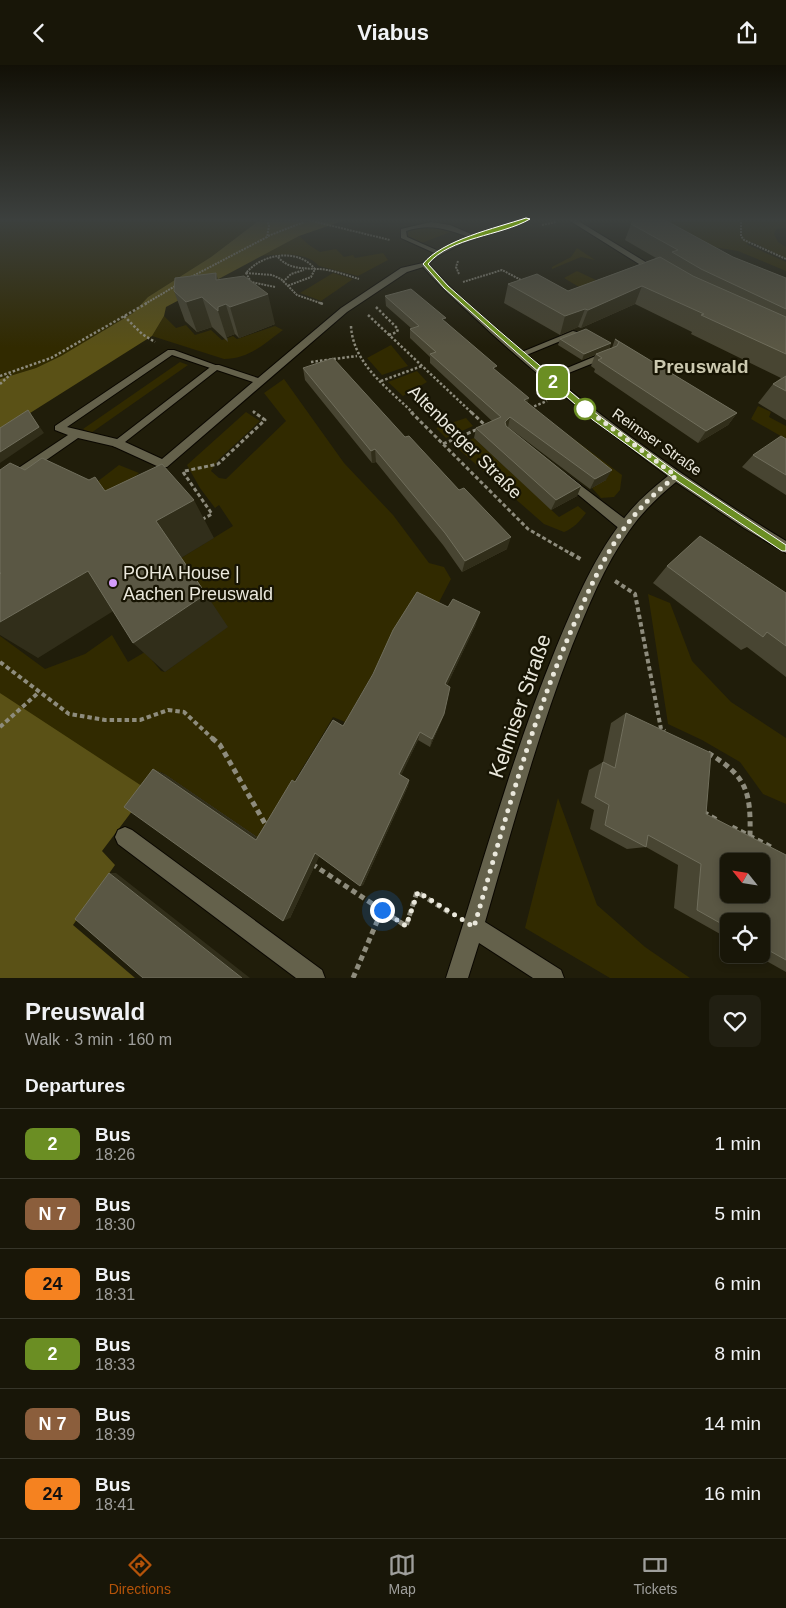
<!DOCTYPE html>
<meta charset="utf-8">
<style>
:root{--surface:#181608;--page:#211f12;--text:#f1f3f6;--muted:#9f9f9c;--line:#363529;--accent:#b45309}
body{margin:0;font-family:Helvetica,sans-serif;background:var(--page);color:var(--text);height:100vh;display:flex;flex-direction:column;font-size:19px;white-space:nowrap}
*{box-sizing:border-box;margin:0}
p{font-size:16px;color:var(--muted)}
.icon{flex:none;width:28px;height:28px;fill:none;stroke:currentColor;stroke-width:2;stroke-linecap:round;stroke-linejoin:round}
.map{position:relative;height:913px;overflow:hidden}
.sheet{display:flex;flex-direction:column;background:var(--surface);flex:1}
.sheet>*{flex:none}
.badge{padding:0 10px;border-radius:8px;font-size:18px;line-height:32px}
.needle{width:32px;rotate:300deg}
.tools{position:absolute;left:720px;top:788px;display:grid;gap:10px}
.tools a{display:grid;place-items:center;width:50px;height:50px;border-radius:8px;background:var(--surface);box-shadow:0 2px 8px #0003,0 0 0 1px var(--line);font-size:25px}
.you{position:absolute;width:25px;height:25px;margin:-12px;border:4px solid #fff;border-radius:50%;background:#1a73e8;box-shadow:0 0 0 8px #1a73e833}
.map>.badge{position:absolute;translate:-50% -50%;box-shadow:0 0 0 2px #fff}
h2{padding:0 25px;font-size:19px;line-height:45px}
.round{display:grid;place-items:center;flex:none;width:52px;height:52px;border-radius:8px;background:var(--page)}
.headline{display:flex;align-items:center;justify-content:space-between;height:85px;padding:0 25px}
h1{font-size:24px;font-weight:600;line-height:38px}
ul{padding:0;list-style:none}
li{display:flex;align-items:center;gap:15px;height:70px;padding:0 25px;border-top:1px solid var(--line)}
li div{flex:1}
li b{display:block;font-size:19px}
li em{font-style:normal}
li .badge{min-width:55px;font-weight:700;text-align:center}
header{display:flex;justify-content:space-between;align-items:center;height:65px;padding:0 25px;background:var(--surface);font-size:22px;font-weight:600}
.tabs{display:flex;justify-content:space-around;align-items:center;height:70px;border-top:1px solid var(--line);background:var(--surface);font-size:14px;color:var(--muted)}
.tabs a{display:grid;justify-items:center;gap:2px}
.tabs .active{color:var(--accent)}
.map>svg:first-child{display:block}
.green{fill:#312a00}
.forest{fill:#5a5116}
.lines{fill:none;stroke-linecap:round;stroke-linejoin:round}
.lane-casing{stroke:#0a0700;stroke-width:2}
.street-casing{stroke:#0a0700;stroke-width:2}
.path-far4{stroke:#8e8c7d;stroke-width:2;stroke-dasharray:2 1;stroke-linecap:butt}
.path-far3{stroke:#8e8c7d;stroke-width:2.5;stroke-dasharray:2.5 2;stroke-linecap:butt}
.path-far2{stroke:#8e8c7d;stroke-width:3;stroke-dasharray:4 2.5;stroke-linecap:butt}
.path-far1{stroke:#8e8c7d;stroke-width:4;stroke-dasharray:4.5 3;stroke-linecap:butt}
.path{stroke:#8e8c7d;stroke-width:5;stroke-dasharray:5.5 4;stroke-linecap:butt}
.lane{fill:#64614b;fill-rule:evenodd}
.street{fill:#64614b;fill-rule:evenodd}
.wall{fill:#484532}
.shaded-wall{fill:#312e1a}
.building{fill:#5a5744;stroke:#706e5c;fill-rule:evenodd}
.line{fill:#6b8e23;stroke:#fff}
.walk{stroke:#eae8dc;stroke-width:5;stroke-dasharray:0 9}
.stop-dot{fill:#fff;stroke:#6b8e23;stroke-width:2.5}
.poi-dot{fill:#d49cfc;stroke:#171403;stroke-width:2}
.labels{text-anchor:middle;stroke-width:4.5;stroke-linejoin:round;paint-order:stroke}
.far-street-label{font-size:15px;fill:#eae8dc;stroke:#171403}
.street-label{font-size:18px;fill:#eae8dc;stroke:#171403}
.poi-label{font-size:18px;fill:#eae8dc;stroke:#171403;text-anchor:start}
.far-district-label{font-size:19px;font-weight:bold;fill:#cbc8af;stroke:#171403}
.near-street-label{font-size:21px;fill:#eae8dc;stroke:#171403}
</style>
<header><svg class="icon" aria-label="back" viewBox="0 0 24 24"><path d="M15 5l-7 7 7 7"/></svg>Viabus<svg class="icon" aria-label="share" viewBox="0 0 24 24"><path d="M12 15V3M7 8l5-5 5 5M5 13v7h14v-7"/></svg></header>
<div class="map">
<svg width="786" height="913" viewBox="0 0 786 913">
<rect width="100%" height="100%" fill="#201d0a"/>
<path class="green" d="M0 154H261L211 192 148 232 133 248 61 291 36 303 0 314Z
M648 154 786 156V163L776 164 774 169 778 177 786 182V193L752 177 746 179 786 197V206L738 186 713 182Z
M433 160 453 166 422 178 408 171V167L413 164Z
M299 171 309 180 320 187 336 184 344 192 353 190 355 193 383 188 388 195 358 211 319 201C305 185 278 190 259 191Z
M577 183 595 195 581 192 552 204V202L571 192Z
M577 206 600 217 584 225 564 213Z
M333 208 353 214 321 236 300 228Z
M164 251 176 263 186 260 195 270 211 265 222 275 233 271 237 274 275 261 283 265C264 279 249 294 224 294L152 271Z
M391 280 408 301 382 310 367 293Z
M180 297 188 300 91 368 83 364Z
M417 306 427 317 403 331 388 317Z
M284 314 344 398 393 450 429 498 444 502 451 514 437 541 416 533 345 657 333 652C309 694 283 732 260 774L166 710 161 707 148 725 12 638 0 628V571L45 604 85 589 112 570 128 597 145 587 161 606 165 607 227 562 181 493 233 461 219 440 215 443 200 423 187 400 246 347 260 356 218 395 211 406 219 413 226 414 286 356 264 328Z
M758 341 771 347 769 352 786 361V374L751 354Z
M536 346 622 410 620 425 614 432 601 433 592 423 606 414Z
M466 353 473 361 446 373 436 363Z
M474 373 559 452 578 441 586 448C579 457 574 463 564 467L544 459 455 381Z
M119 400 139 408 115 429 89 423Z
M648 529 670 538 692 596 731 637 786 673V739L763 729 740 697 702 675 668 659Z
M558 733 597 840 645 882 690 913H610L525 863Z"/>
<path class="forest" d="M261 154H348L299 171 166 242 164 251 152 271 0 367V314L36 303 61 291 133 248 148 232 211 192Z
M0 628 148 725 102 786 115 800 73 860 135 913H0Z"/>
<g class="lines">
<g class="lane-casing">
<path id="lane" d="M431 157 450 160 478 172 475 174C450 166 433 157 406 166L407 172 441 187 442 188 439 190 401 173V164Z
M573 266 580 268 524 291 517 289Z
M168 285H174L221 302 216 305 172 290 67 362 121 375 122 378 121 381 117 382 78 373 29 407 34 412 32 415 0 437V426L20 412 15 407 17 404 68 370 55 365V361Z
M608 286 612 289 611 291 551 315 548 316 543 313Z
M567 410 629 457 631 461 629 465H621L563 417 561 414Z
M125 762 132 765 322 905 325 913H296L118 779 115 772 118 765Z"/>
</g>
<g class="street-casing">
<path id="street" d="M520 154H530L461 179 436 192 429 199C454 229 485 254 515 280 600 353 691 418 786 476V488L744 463 676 417C659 431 642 447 629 466 604 501 588 542 572 581 537 671 512 764 485 857L561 905 564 913H533L479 878 468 913H446C482 803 512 690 556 583 574 540 592 496 620 459 633 440 650 425 668 411 607 366 547 319 491 268 468 246 444 226 423 202L407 207 347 247 167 402H159L113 381 112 378 213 300H219L258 313 341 243 401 203 423 198 432 189 456 176ZM217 305 253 317 162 394 125 377Z
M567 154H575L662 207 655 209Z"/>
</g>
<path class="path-far4" d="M273 154 308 155 390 175
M741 154V171L744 175 786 194
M542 160 556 157
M268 171 304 157
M278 192C291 207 309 202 328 205 338 207 349 211 359 214
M458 196 456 202 459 209
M246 208 272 210 281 214 297 230 323 239
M191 212 267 172 269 161 267 154
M283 217 291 209 304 205
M463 217 502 205 523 216
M275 222 251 217 246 208C263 188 298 183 315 204L311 212 287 221
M145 239 177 220"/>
<path class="path-far3" d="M320 238 324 239
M376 242 398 264 397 267 389 270
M368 250 472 348
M124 251 142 269 155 277
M351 261C353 299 388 323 413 348
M311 297 357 291
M0 311 51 293 147 238
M381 316 422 301
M0 319 11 309
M530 343 547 336
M253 346 255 348"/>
<path class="path-far2" d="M411 347 528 464 573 490
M471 347 486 361
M443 379 478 364
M185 406 218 399 265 355 254 347
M183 407 212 449 201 455"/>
<path class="path-far1" d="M570 488 582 495
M615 516 635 529 661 664 665 666
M0 597 69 649 105 655H140L168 645 184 647 213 674
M0 662 38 628"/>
<path class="path" d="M212 673 220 680 267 762
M708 688C747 711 751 727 750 771
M703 747 719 756
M732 762 771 782
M312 799 406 861 417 827 452 849
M353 913 382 845"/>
<use href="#lane" class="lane"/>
<use href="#street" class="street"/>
</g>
<path class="wall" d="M631 159 733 192 786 213V355L758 338 773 319 781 313 691 269 692 267 635 239 581 263 578 262 560 270 504 238 508 219 568 226 656 193 625 175Z
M218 215 275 259 239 273 235 269 227 272 228 277 212 262 197 267 185 256 174 226Z
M385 231 446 257 606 415 590 424 508 362 581 421 577 431 551 445 474 373 476 363 492 356 430 298V292L410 273V264L411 263 386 241Z
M560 274 611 278 609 284 612 283 615 274 737 348 728 360 698 378 594 307 595 304 591 301 595 290 582 295 558 280Z
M303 303 507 484 462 507 443 480 376 397 372 398 305 315Z
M786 374V430L742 402 753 390Z
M667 501 786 528V612L747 582 741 585 653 518Z
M476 559 447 620 444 649 441 657 430 682 418 675 401 710 409 715 408 721 363 820 360 821 319 791 290 853 153 704 166 710 257 772 295 717 343 661Z
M626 648 706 749 786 790V907L754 889H761V856H729V874L674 843 678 800 646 782 627 784 590 764 594 745 581 738 589 705 603 697 611 658Z"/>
<path class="shaded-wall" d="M216 208 235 269 227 272 228 277 218 246Z
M642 221 635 239 581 263 588 245Z
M268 229 275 259 239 273 230 242Z
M202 232 212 262 197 267 186 237Z
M585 244 578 262 560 270 565 251Z
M611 278 609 284 582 295 584 289Z
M529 333 526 342 524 335Z
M28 345 44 368 0 398V387Z
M737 348 728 360 698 378 706 366Z
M510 352 508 362 502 367 505 357Z
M375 384 376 397 372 398 371 386Z
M612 405 606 415 590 424 595 414Z
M581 421 577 431 551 445 556 435Z
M194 435 214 473 181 493 156 456Z
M511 472 507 484 462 507 465 496Z
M88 506 123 540 38 593 0 570V557Z
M206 529 228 562 165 607 133 578Z
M480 547 476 559 443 629 445 619Z
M444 649 441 657 430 682 432 674Z
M420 667 418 675 399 715V709Z
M153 704 166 710 264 777 256 775Z
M409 715 408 721 363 820 360 821Z
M315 788 320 790 290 853 283 856Z
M109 808H116L250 913H242Z"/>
<path class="building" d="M634 154H663L733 192 786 213V244L701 204 672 187 678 185 631 159Z
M660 192 693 211 786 252V289L701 250 704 249 642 221 588 245 585 244 565 251 508 219 537 209 568 226Z
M216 208V215L244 211 268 229 230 242 226 239 218 242V246L202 232 186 237 174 226 175 213Z
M411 224 446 253 442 254 497 301 493 303 529 333 524 335 612 405 595 414 510 352 505 357 506 361 581 421 556 435 476 363 501 352 430 289 436 287 410 264 419 261 385 231Z
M586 264 611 278 584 289 560 274Z
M615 274 737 348 706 366 598 295 602 293 596 289 617 281 619 277Z
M333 293 405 372 409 371 459 425 464 423 511 472 465 496 445 468 375 384 371 386 303 303Z
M786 311V326L773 319Z
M28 345 39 362 0 387V363Z
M781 371 786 374V410L753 390Z
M42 393 89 415 95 412 105 426 162 399 194 435 156 456 206 529 133 578 88 506 0 557V509L1 508H0V405L10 398 25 405Z
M700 471 786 528V581L767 567 763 572 667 501Z
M417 527 448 542 453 534 480 547 445 619 450 622 444 649 432 674 420 667 399 709 409 715 360 821 315 788 283 856 124 742 153 704 256 775 292 715 295 717 333 655 343 661 373 609 393 565Z
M626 648 711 688 706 749 786 790V895L761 881V856H729V863L697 845 701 799 648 770 646 782 605 760 609 740 595 732 603 697 615 703ZM729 796H761V829H729Z
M109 808 242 913H143L75 854Z"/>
<linearGradient id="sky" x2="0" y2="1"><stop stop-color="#121006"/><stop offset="0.55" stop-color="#3c403e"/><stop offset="1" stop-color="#3c403e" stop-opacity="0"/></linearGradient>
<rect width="786" height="282" fill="url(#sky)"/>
<path class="line" d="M526 153 530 154C501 171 450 172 428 199L448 221 498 265 599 351 679 409 786 480V486H782L673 413 593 355 444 223 423 199C442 175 496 163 526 153Z"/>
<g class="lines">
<path class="walk" d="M382 845 406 861 418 827 474 862C503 763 530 661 571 566 587 529 602 494 625 462 640 442 657 426 676 411L581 340 585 344"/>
</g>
<circle class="stop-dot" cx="585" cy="344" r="10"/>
<circle class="poi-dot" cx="113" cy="518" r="5"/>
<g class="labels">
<g class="far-street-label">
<text transform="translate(657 377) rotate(35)" y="5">Reimser Straße</text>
</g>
<g class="street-label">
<text transform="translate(465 377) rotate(45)" y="6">Altenberger Straße</text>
</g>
<g class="poi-label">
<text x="123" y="514">POHA House |<tspan x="123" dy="21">Aachen Preuswald</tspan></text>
</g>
<g class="far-district-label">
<text x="701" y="308">Preuswald</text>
</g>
<g class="near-street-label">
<text transform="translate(520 641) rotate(-71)" y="7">Kelmiser Straße</text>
</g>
</g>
</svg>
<div class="tools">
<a><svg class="needle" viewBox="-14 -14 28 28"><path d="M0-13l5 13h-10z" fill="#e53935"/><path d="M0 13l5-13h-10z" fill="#9f9f9c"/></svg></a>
<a><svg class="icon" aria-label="locate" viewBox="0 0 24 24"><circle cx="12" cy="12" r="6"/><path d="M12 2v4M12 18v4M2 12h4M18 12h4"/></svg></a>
</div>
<div class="you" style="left:382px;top:845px"></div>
<b class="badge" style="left:553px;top:317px;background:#6b8e23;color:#fff">2</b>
</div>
<section class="sheet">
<div class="headline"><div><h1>Preuswald</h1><p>Walk · 3 min · 160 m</p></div><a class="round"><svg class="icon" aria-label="heart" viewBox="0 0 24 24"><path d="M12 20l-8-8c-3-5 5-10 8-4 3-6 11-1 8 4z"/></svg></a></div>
<h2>Departures</h2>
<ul>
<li><span class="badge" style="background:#6b8e23;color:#fff">2</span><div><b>Bus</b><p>18:26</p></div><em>1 min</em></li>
<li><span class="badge" style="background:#8b5e3c;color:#fff">N 7</span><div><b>Bus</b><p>18:30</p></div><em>5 min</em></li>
<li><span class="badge" style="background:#f58220;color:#111">24</span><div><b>Bus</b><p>18:31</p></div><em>6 min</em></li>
<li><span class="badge" style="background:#6b8e23;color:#fff">2</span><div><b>Bus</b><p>18:33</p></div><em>8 min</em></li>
<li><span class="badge" style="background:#8b5e3c;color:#fff">N 7</span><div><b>Bus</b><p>18:39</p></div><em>14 min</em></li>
<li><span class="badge" style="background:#f58220;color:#111">24</span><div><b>Bus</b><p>18:41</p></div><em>16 min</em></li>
</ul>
</section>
<nav class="tabs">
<a class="active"><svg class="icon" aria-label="directions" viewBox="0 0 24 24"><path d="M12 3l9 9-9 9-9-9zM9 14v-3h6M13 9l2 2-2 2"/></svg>Directions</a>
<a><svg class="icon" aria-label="map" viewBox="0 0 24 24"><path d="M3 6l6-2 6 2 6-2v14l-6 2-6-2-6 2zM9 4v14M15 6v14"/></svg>Map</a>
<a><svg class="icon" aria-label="tickets" viewBox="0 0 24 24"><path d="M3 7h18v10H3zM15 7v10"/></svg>Tickets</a>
</nav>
